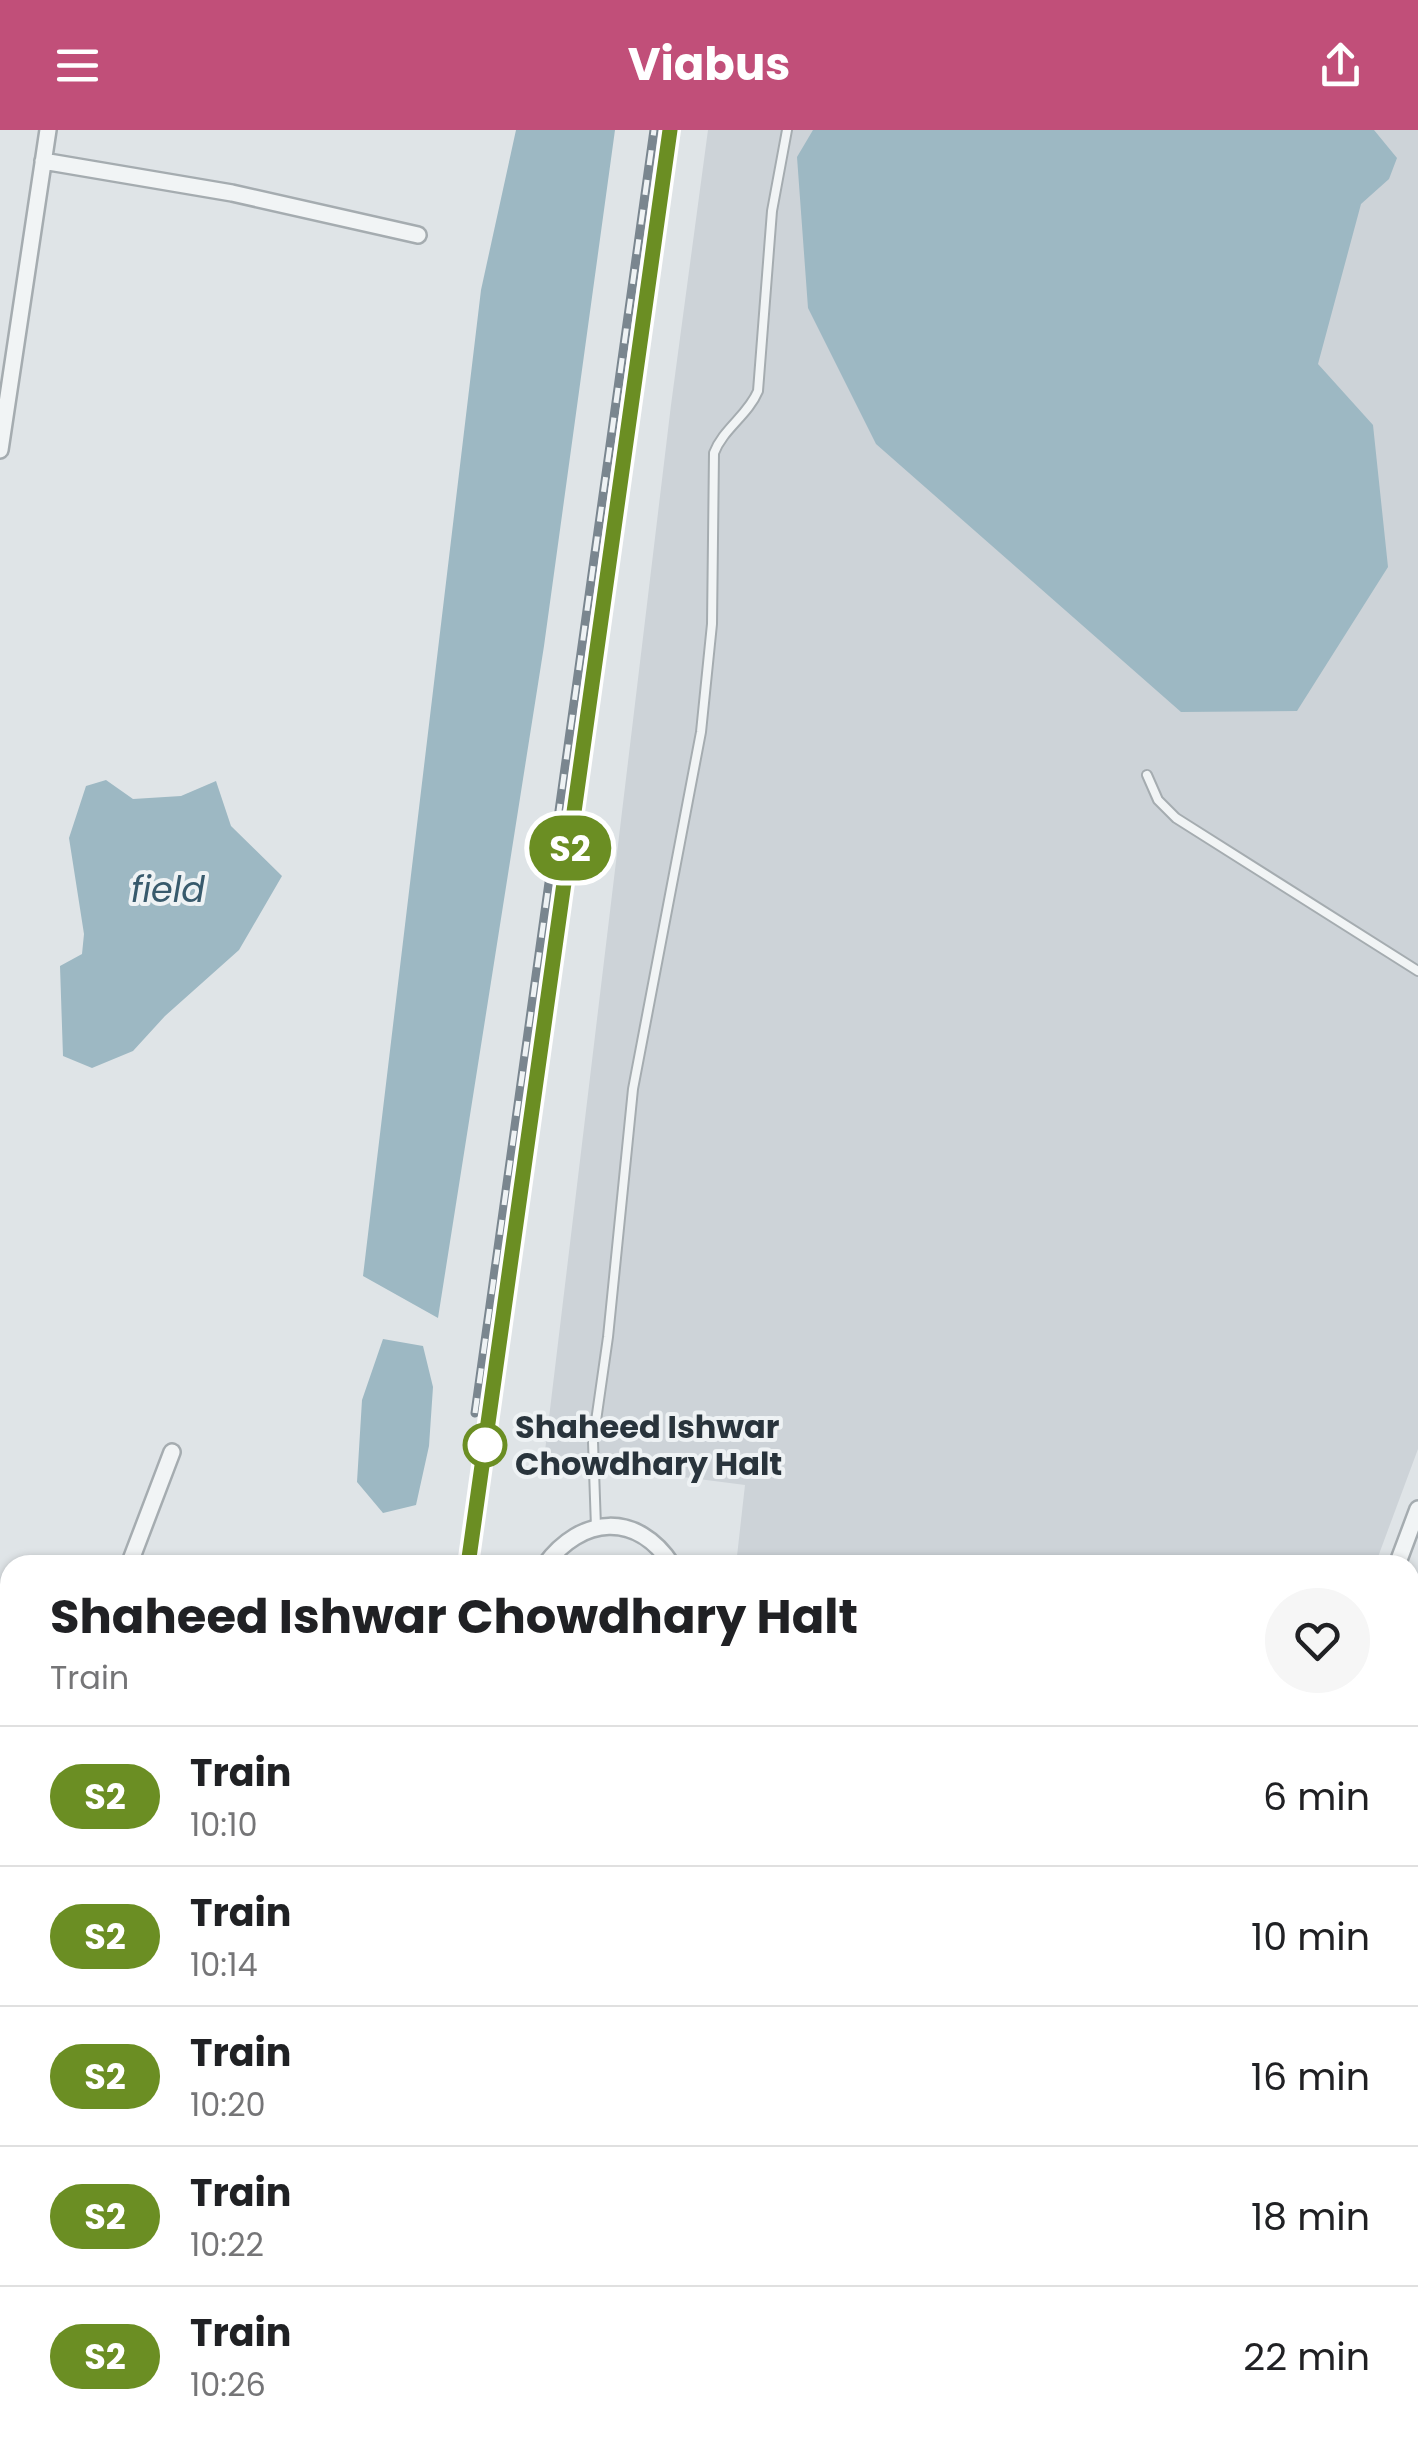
<!DOCTYPE html>
<style>
:root{--surface:#fff;--page:#f6f6f6;--text:#202124;--muted:#757577;--line:#e0e0e0;--accent:#c14f79}
body{margin:0;font-family:Poppins,sans-serif;background:var(--page);color:var(--text);height:100vh;display:flex;flex-direction:column;font-size:38px;white-space:nowrap}
*{box-sizing:border-box;margin:0}
p{font-size:32px;color:var(--muted)}
.icon{flex:none;width:55px;height:55px;fill:none;stroke:currentColor;stroke-width:2;stroke-linecap:round;stroke-linejoin:round}
.map{position:relative;flex:1;overflow:hidden}
.drawer{position:absolute;left:0px;top:1425px;width:1420px;height:890px;display:flex;flex-direction:column;background:var(--surface);border-radius:30px 30px 0 0;box-shadow:0 2px 8px #0004}
.drawer>*{flex:none}
.badge{padding:0 20px;border-radius:32px;font-size:35px;line-height:65px}
.map>.badge{position:absolute;translate:-50% -50%;box-shadow:0 0 0 5px #fff}
.round{display:grid;place-items:center;flex:none;width:105px;height:105px;border-radius:52px;background:var(--page)}
.summary{display:flex;align-items:center;justify-content:space-between;height:170px;padding:0 50px}
h1{font-size:48px;font-weight:700;line-height:75px}
ul{padding:0;list-style:none}
li{display:flex;align-items:center;gap:30px;height:140px;padding:0 50px;border-top:2px solid var(--line)}
li div{flex:1}
li b{display:block;font-size:38px}
li em{font-style:normal}
li .badge{min-width:110px;font-weight:700;text-align:center}
header{display:flex;justify-content:space-between;align-items:center;height:130px;padding:0 50px;background:var(--accent);color:#fff;font-size:45px;font-weight:700}
.map>svg:first-child{display:block}
.built{fill:#cdd3d8}
.water{fill:#9db8c3}
.lines{fill:none;stroke-linecap:round;stroke-linejoin:round}
.service-casing{stroke:#a5acb0;stroke-width:12}
.minor-casing{stroke:#a5acb0;stroke-width:20}
.secondary-casing{stroke:#a5acb0;stroke-width:28}
.service{stroke:#f1f4f5;stroke-width:8}
.minor{stroke:#f1f4f5;stroke-width:15}
.secondary{stroke:#fff;stroke-width:22}
.rail-casing{stroke:#7a868f;stroke-width:9}
.rail{stroke:#eef2f4;stroke-width:5;stroke-dasharray:15;stroke-linecap:butt}
.line-casing{stroke:#fff;stroke-width:22}
.line{stroke:#6b8e23;stroke-width:15}
.stop-dot{fill:#fff;stroke:#6b8e23;stroke-width:5}
.labels{text-anchor:middle;stroke-width:8;stroke-linejoin:round;paint-order:stroke}
.stop-label{font-size:32px;font-weight:bold;fill:#29343c;stroke:#eef2f4;text-anchor:start}
.water-label{font-size:35px;font-style:italic;fill:#385a6c;stroke:#eef2f4}
</style>
<header><svg class="icon" aria-label="menu" viewBox="0 0 24 24"><path d="M4 6h16M4 12h16M4 18h16"/></svg>Viabus<svg class="icon" aria-label="share" viewBox="0 0 24 24"><path d="M12 15V3M7 8l5-5 5 5M5 13v7h14v-7"/></svg></header>
<div class="map">
<svg width="1418" height="2315" viewBox="0 0 1418 2315">
<rect width="100%" height="100%" fill="#dfe4e7"/>
<path class="built" d="M708 0H1418V1319L1375 1435H736L745 1355 621 1339 605 1340 545 1321 671 275Z"/>
<path class="water" d="M516 0H615L544 516 438 1188 363 1146 481 160Z
M813 0H1374L1397 28 1389 49 1361 74 1318 234 1373 295 1388 437 1297 581 1181 582 876 314 808 178 797 27Z
M106 650 133 669 181 666 216 651 231 696 282 746 239 820 165 886 133 921 92 938 63 926 60 836 82 824 84 804 69 708 86 656Z
M383 1209 423 1216 433 1257 429 1316 416 1375 383 1383 357 1352 362 1270Z"/>
<g class="lines">
<g class="service-casing">
<path id="service" d="M1147 645 1158 670 1176 688 1418 841
M596 1397 593 1312 608 1207 633 959 701 602 712 494 714 323C723 299 748 285 758 261L772 81 787 0"/>
</g>
<g class="minor-casing">
<path id="minor" d="M43 31 232 63 418 105
M0 320 48 0
M129 1435 172 1322
M545 1435C581 1386 637 1381 672 1435
M1397 1435 1418 1379
M1410 1635 1418 1639
M0 1720 10 1724
M0 1754 10 1741
M1410 1989 1418 1969
M0 2029 10 2031
M1410 2228 1415 2212
M730 2305 731 2315
M1132 2305 1155 2315
M14 2315 19 2305
M156 2315 159 2305
M325 2315 327 2305
M915 2315 918 2305
M1176 2315 1186 2305
M1310 2315 1314 2305
M1383 2315 1387 2305"/>
</g>
<g class="secondary-casing">
<path id="secondary" d="M0 2173 10 2177
M466 2305 496 2315"/>
</g>
<use href="#service" class="service"/>
<use href="#minor" class="minor"/>
<use href="#secondary" class="secondary"/>
<g class="rail-casing">
<path id="rail" d="M475 1283 654 0
M468 1435 669 0
M444 2305 445 2315
M356 2315 358 2305"/>
</g>
<use href="#rail" class="rail"/>
</g>
<g class="lines">
<g class="line-casing">
<path id="line" d="M468 1435 670 0"/>
</g>
<use href="#line" class="line"/>
</g>
<circle class="stop-dot" cx="485" cy="1315" r="20"/>
<g class="labels">
<g class="stop-label">
<text x="515" y="1308">Shaheed Ishwar<tspan x="515" dy="37">Chowdhary Halt</tspan></text>
</g>
<g class="water-label">
<text x="168" y="772">field</text>
</g>
</g>
</svg>
<b class="badge" style="left:570px;top:718px;background:#6b8e23;color:#fff">S2</b>
<section class="drawer">
<div class="summary"><div><h1>Shaheed Ishwar Chowdhary Halt</h1><p>Train</p></div><a class="round"><svg class="icon" aria-label="heart" viewBox="0 0 24 24"><path d="M12 20l-8-8c-3-5 5-10 8-4 3-6 11-1 8 4z"/></svg></a></div>
<ul>
<li><span class="badge" style="background:#6b8e23;color:#fff">S2</span><div><b>Train</b><p>10:10</p></div><em>6 min</em></li>
<li><span class="badge" style="background:#6b8e23;color:#fff">S2</span><div><b>Train</b><p>10:14</p></div><em>10 min</em></li>
<li><span class="badge" style="background:#6b8e23;color:#fff">S2</span><div><b>Train</b><p>10:20</p></div><em>16 min</em></li>
<li><span class="badge" style="background:#6b8e23;color:#fff">S2</span><div><b>Train</b><p>10:22</p></div><em>18 min</em></li>
<li><span class="badge" style="background:#6b8e23;color:#fff">S2</span><div><b>Train</b><p>10:26</p></div><em>22 min</em></li>
</ul>
</section>
</div>
